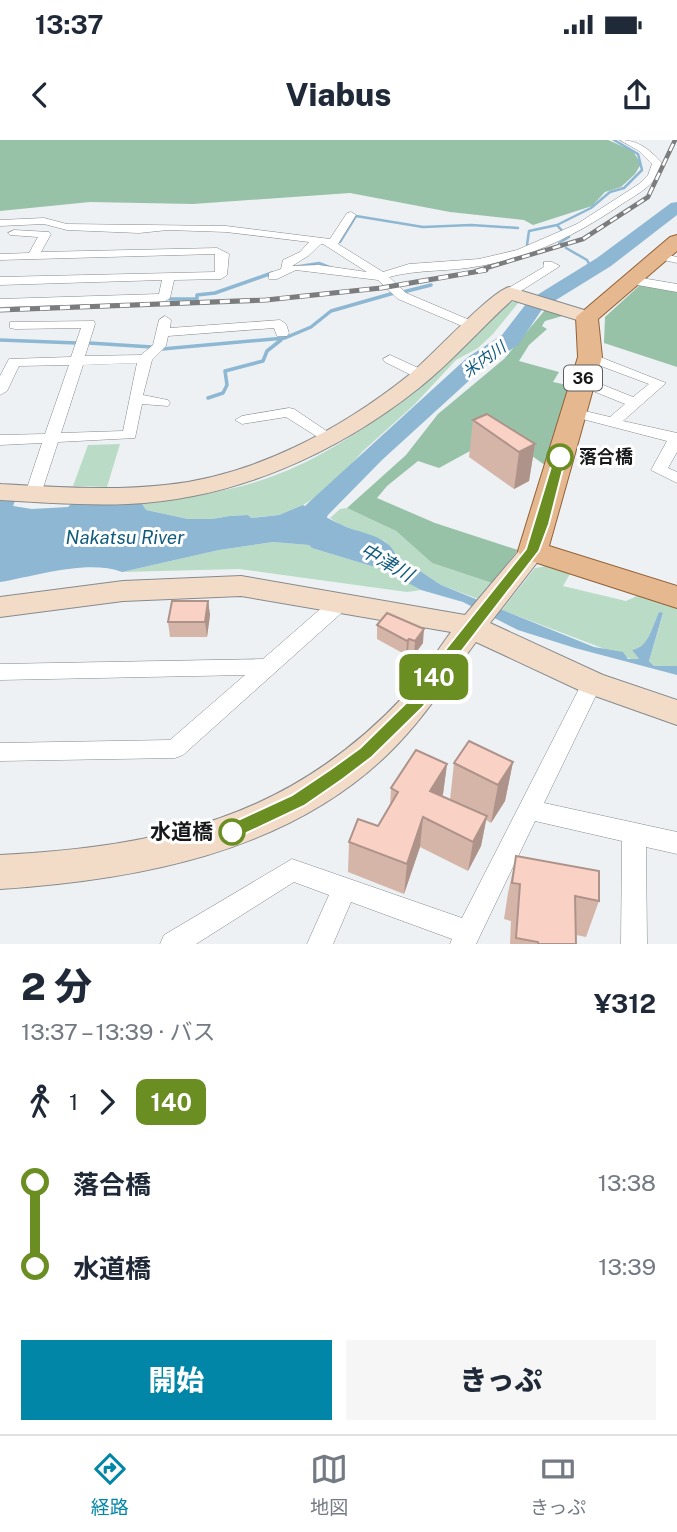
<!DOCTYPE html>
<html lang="ja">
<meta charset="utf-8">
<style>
:root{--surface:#fff;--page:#f6f6f7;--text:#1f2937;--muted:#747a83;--line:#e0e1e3;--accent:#0186a8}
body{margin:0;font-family:"Public Sans","Noto Sans JP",sans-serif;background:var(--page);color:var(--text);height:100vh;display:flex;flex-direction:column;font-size:26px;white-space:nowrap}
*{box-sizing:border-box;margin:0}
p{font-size:23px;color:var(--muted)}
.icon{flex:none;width:38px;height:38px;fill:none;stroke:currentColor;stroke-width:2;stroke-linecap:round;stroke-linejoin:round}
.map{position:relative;height:804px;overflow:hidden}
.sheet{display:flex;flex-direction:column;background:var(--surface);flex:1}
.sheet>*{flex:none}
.badge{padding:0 14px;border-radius:10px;font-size:24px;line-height:46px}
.map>.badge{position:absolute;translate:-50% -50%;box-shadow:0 0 0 4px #fff}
.legs{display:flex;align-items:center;gap:10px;height:77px;padding:0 21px;font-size:23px}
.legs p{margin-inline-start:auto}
.overview{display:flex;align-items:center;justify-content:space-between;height:119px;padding:0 21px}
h1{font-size:38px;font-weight:800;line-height:52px}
.primary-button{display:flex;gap:14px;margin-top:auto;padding:14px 21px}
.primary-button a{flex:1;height:80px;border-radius:0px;background:var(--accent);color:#fff;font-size:28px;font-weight:800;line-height:80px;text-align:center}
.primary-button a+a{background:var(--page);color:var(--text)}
ul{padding:0 21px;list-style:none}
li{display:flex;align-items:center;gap:24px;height:84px;font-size:26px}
li i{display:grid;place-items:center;width:10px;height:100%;margin:0 9px;background:currentColor}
li i::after{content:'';width:18px;height:18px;margin:-9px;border:5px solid;border-radius:50%;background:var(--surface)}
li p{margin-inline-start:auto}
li:first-child i{background:linear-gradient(#0000 50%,currentColor 0)}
li:last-child i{background:linear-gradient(currentColor 50%,#0000 0)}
.status{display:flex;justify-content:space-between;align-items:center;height:49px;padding:0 35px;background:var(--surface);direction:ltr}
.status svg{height:19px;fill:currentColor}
header{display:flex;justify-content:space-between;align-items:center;height:91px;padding:0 21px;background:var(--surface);font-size:32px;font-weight:800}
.menu{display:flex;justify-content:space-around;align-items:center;height:98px;border-top:2px solid var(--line);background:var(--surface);font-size:19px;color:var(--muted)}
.menu a{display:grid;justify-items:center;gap:4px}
.menu .current{color:var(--accent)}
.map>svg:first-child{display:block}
.green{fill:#badcc7}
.forest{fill:#97c2a7}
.water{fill:#8db7d2}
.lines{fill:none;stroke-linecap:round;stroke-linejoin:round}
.stream-far1{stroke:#8db7d2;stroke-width:2.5}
.stream{stroke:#8db7d2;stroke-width:3.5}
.river{fill:#8db7d2;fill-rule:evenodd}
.street-casing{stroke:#878a8d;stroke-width:1}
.secondary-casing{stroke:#878a8d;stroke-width:2}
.primary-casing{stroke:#926136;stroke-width:2}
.street{fill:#fff;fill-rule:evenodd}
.secondary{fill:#f2dcc8;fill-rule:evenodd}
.primary{fill:#e5b890;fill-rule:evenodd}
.rail-far1-casing{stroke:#7a7c7e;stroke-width:4.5}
.rail-casing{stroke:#7a7c7e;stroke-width:5}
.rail-far1{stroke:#fff;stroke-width:2.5;stroke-dasharray:8;stroke-linecap:butt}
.rail{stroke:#fff;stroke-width:3.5;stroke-dasharray:10;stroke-linecap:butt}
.wall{fill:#d6b5a9}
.shaded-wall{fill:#ae938a}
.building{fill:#f9d2c5;stroke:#ae938a;stroke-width:2}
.line-1{fill:#6b8e23;stroke:#fff;stroke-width:2}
.stop-1-dot{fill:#fff;stroke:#6b8e23;stroke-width:3.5}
.labels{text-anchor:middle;stroke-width:6;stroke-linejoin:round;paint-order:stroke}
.far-water-label{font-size:16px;font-style:italic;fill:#115b7f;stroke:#fff}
.shield{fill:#fff;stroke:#5d5d5e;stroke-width:2}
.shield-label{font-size:16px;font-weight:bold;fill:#171819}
.stop-label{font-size:18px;font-weight:bold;fill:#171819;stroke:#fff;text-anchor:start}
.water-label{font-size:19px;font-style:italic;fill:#115b7f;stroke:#fff}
.near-stop-label{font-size:21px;font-weight:bold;fill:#171819;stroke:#fff;text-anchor:end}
</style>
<div class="status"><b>13:37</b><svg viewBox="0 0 49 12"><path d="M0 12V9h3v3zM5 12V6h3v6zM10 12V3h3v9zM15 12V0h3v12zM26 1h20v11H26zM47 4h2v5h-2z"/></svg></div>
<header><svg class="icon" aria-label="back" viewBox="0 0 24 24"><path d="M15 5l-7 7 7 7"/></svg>Viabus<svg class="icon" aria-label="share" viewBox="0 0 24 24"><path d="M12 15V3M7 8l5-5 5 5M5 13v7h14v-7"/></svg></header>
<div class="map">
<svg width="677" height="804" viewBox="0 0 677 804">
<rect width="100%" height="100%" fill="#edf1f4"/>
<path class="green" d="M508 162H519L493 194 478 208 456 220 414 265 363 311 329 349 303 365 279 375 250 378 248 375 230 376 212 379H188L146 370 141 362C182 357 223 353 262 340 361 307 434 232 508 162Z
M120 304 107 347 73 346 88 305Z
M347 368 396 391 432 423 492 443 478 459 441 445 396 415 385 401 341 385 330 378 340 369Z
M273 402 309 405 312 408 381 429 421 450 407 452 239 429 122 432 219 410Z
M559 424 573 429 563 446 626 461 641 454 677 465V526H654L649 521 663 474 659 472C652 486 650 507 632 510L639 519H631L502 470 535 428Z"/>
<path class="forest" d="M0 0H608L633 11 641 24 635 34 621 47 605 52 592 66 533 85 524 80 450 72 350 53 193 64 90 62 0 71Z
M640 145 677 151V227L604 203 605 177Z
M545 170 566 175 545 181 542 186 547 189 529 205 519 221 559 232 553 242 572 246 549 328 501 294 439 328 418 321 387 346 377 358 435 383 518 410 492 443 432 423 396 391 347 368 406 315 438 274 504 219Z"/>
<path class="water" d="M0 361H15L13 366 32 369 68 367 72 363 141 362 146 370 188 379H212L230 376 248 375 251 378 279 375 303 365C316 371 330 380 344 386 363 394 387 395 396 415L441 445 594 507 623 512 628 519H639L632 510C649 507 652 487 659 472L663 473 649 521 654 526H677V535L575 508 518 490 463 462 421 450 381 429 312 408 309 405 273 402 219 410 122 432C88 419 36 436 0 442Z"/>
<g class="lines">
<path class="stream-far1" d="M564 93 557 85 591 68 610 52 624 48 642 30 638 14 614 0
M340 102 356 76 423 87 471 85 518 88
M527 105 529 91 557 85
M563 105 559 103 569 97
M566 108 587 120 592 129
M293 127 319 123 332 128"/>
<path class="stream" d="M403 152 431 145
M170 159H197V155L215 153 272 133
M0 200 77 203
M89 203 152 207
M162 209 285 198 311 187 331 171 394 153
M208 258 223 253 227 245 225 231 263 221 267 211 281 200"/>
<path class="river" d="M677 62V75L611 126 543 168 518 205 484 227 382 320 328 375 318 395 308 398 298 395 294 389 306 365 468 217 502 195 529 160 597 118 671 63Z"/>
<g class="street-casing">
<path id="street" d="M620 0C639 0 650 10 662 23 658 44 639 53 622 64 578 94 533 117 480 126 449 132 419 129 389 137L406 153 479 184V190L474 191 398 159 378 140 296 130 277 139H269V133L281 129 283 120 300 112 309 102 226 92 168 90 139 93 67 90 44 84 0 86V80L44 78 67 84 226 86 330 99 347 73 351 72 356 75 338 104 383 132 409 124 479 119 517 110 577 84 639 44 648 35 652 24 639 11ZM321 104H323L367 132 319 125 292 126 308 116Z
M14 90 49 92 51 94 41 112 217 108 229 114 227 135 221 139 174 140 170 158 164 162 0 167V159L159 154 162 140 0 145V137L215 132V114L0 120V114L29 113 38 97 10 95 8 93Z
M659 113 677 117V123L655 118 653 116Z
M544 122H552L560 126 513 156H505V150L544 127Z
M630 136 677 144V152L626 143V137Z
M165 176 171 180 170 188 280 180 286 184 289 193 287 196H277L274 188 168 196 166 206 152 220 143 255 168 260 170 263 168 266 142 264 135 298 58 302 41 354 39 358H27L25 354 42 303 0 305V295L45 294 69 225 19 226 7 251 0 255V236L9 219 71 217 81 188 15 189 10 188V182L94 181 95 184 85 216 141 215 153 205 159 180ZM137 223 123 291 61 293 83 225Z
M590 213 666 243 623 281 677 293V312L668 328 677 332V343L651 330 667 301 567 275 565 272 572 268 610 277 625 264 593 251V245H603L633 257 649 244 585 220V214Z
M390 215 427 232 429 235 427 238H417L385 222 383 219Z
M289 268 294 269 337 298 334 301H324L286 277 242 284 235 280 242 276Z
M340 456 347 458 349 463 347 468 183 615 175 618 0 621V603L170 600 245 535 0 540V524L263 519 333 458Z
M592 535 599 537 602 543 544 663 677 692V714L646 707 647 804H621L622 701 535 681 476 804H450L452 799 351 762 333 804H307L329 755 294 742 196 804H160L164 795 292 719 462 778 582 543 585 537Z"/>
</g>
<g class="secondary-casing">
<path id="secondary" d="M509 147 594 173 597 177 587 183 512 160C481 188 453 221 419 248 336 314 235 359 128 364 85 366 42 362 0 360V344C55 347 110 351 165 345 254 336 340 290 409 235 430 218 490 152 509 147Z
M533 402 542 405 546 411 490 483 603 535 677 560V585L581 551 476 502C446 542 425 578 388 614 286 713 136 740 0 749V715C162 706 289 679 404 556 422 537 435 513 451 492L241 456 123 461 0 477V457L123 441 241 436 465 475 524 405Z"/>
</g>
<g class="primary-casing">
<path id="primary" d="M677 95V111L598 179 602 217 549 406 677 446V468L522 418 518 411 578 217 576 177 670 97Z"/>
</g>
<use href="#street" class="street"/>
<use href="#secondary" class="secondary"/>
<use href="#primary" class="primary"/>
<g class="rail-far1-casing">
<path id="rail-far1" d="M476 131 583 99 648 57 675 0"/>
</g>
<g class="rail-casing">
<path id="rail" d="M0 170 266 160 381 148 486 130"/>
</g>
<use href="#rail-far1" class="rail-far1"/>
<use href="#rail" class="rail"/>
</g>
<path class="wall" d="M473 280 535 304 529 341 514 349 469 317Z
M208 461 210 475 207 497H170L168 482Z
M377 485 423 503 414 515 408 513 406 515 377 499Z
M513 622 505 661 491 683 486 680 481 706 468 731 420 707 404 754 348 732 349 702 378 686 390 666 391 648 447 624 443 654 442 656 450 660 454 623Z
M516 716 599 761 586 797 576 795V804H510L511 781 504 779 508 753Z"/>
<path class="shaded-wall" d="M535 304 529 341 514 349 519 312Z
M208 461 210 475 207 497 205 482Z
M424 489 423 503 414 515 415 501Z
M409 499 408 513 406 515 407 501Z
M513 622 505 661 491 683 498 645Z
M447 624 443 654 427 682 430 651Z
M487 676 481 706 468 731 473 702Z
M423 677 420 707 404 754 407 724Z"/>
<path class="building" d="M487 274 535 304 519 312 473 280Z
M172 461H208L205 482H168Z
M387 473 424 489 415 501 409 499 407 501 377 485Z
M469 601 513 622 498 645 454 623Z
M416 610 447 624 430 651 487 676 473 702 423 677 407 724 349 702 358 679 378 686 398 652 391 648Z
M516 716 599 731V761L575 756 576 804H538V802L516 798 520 744 512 743Z"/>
<path class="line-1" d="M560 313 566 317 549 384 539 411 457 517 423 567 372 617 343 639 304 666 238 697 232 700 225 697 223 692 225 686 292 655 331 629 360 608 411 558 446 509 526 409 554 317Z"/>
<g class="stop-1-dot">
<circle cx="560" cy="317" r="12"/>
<circle cx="232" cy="692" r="12"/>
</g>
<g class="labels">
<g class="far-water-label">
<text transform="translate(484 219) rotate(-36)" y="6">米内川</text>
</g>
<rect class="shield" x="564" y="225.5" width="38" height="25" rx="5"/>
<g class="shield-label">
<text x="583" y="244">36</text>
</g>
<g class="stop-label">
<text x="579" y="323">落合橋</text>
</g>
<g class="water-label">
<text x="125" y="404">Nakatsu River</text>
<text transform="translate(387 422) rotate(30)" y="7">中津川</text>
</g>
<g class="near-stop-label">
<text x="213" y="699">水道橋</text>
</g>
</g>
</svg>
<b class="badge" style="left:434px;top:537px;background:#6b8e23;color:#fff">140</b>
</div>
<section class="sheet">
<div class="overview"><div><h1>2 分</h1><p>13:37 – 13:39 · バス</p></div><b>¥312</b></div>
<div class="legs"><svg class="icon" aria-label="walk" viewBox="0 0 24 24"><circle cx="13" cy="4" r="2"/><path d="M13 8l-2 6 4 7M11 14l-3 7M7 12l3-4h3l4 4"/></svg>1<svg class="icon" aria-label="forward" viewBox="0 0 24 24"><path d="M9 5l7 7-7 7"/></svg><b class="badge" style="background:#6b8e23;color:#fff">140</b></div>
<ul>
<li><i style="color:#6b8e23"></i><b>落合橋</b><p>13:38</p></li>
<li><i style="color:#6b8e23"></i><b>水道橋</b><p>13:39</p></li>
</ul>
<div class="primary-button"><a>開始</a><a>きっぷ</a></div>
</section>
<nav class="menu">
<a class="current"><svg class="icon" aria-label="directions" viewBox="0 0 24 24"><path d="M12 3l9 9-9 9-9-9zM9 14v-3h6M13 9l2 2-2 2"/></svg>経路</a>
<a><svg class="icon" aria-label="map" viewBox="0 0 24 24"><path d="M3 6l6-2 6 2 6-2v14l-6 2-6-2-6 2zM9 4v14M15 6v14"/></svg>地図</a>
<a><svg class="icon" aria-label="tickets" viewBox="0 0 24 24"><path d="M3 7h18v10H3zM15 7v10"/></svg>きっぷ</a>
</nav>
